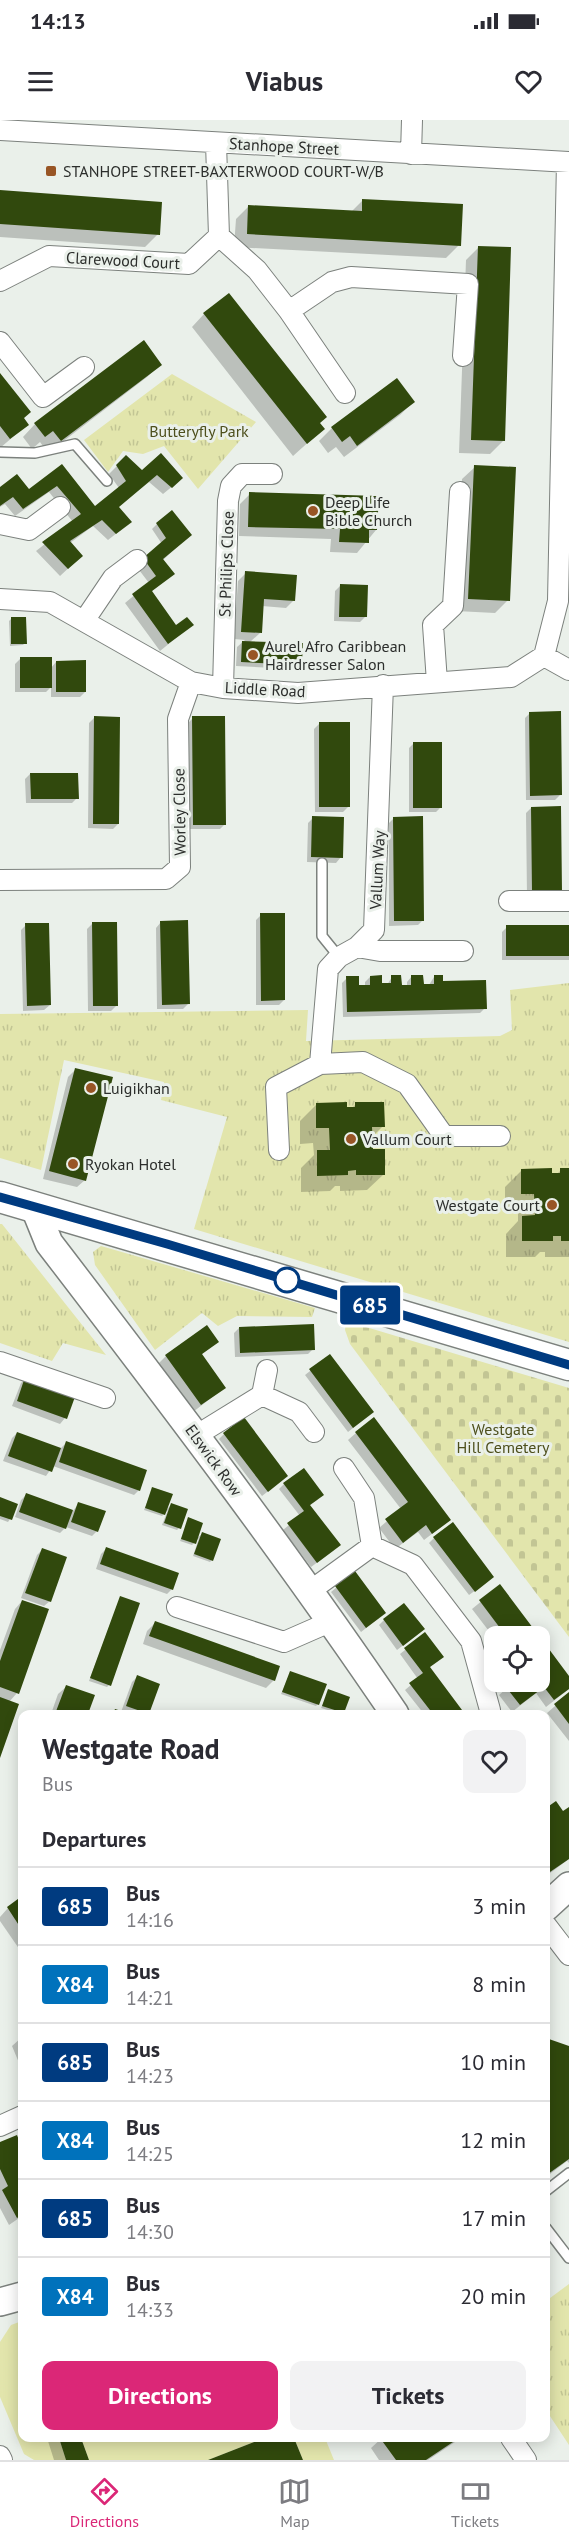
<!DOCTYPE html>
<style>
:root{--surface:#fff;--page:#f2f2f3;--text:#2b2b33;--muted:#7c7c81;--line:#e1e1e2;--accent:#db2777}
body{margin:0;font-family:"PT Sans",sans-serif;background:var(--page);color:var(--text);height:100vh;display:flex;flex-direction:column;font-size:22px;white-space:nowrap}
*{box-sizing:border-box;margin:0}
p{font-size:20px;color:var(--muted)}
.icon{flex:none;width:33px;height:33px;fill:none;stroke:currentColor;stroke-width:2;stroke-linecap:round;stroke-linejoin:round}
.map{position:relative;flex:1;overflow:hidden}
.panel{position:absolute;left:18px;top:1590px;width:532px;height:732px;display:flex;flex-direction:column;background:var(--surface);border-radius:12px;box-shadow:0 3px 15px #0003}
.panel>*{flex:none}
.badge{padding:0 12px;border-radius:4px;font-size:21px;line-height:39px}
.buttons{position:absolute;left:484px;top:1506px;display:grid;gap:12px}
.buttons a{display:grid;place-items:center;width:66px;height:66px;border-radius:12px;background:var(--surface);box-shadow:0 3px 15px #0003;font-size:30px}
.map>.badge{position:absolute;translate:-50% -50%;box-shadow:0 0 0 3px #fff}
h2{padding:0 24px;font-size:22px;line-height:54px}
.round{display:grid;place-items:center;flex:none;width:63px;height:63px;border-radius:12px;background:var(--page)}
.head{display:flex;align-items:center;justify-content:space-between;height:102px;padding:0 24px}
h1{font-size:28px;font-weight:700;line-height:45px}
.action{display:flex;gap:12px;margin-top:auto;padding:12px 24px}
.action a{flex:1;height:69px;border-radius:12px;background:var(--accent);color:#fff;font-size:24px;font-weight:700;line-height:69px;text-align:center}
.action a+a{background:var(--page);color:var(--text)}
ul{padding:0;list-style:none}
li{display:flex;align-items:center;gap:18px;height:78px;padding:0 24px;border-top:2px solid var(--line)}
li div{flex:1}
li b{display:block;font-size:22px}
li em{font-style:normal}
li .badge{min-width:66px;font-weight:700;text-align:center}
.status{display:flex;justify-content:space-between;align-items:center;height:42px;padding:0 30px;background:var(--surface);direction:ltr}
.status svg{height:16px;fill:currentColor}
header{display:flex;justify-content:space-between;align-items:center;height:78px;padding:0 24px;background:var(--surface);font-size:27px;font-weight:700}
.tabs{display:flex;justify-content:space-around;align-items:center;height:84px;border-top:2px solid var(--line);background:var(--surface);font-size:16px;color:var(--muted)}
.tabs a{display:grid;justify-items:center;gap:3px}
.tabs .current{color:var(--accent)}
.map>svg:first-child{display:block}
.grass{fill:url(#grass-tufts)}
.cemetery{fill:url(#cemetery-stones)}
.garden{fill:#e2e5ac}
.shadow{fill:#0003}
.building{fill:#31490d}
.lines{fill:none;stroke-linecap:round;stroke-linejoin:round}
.lane-casing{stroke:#7c817d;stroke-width:12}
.street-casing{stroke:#7c817d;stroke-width:22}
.secondary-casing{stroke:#7c817d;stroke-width:30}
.primary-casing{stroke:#7c817d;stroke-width:33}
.lane{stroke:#fff;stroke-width:9}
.street{stroke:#fff;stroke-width:20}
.secondary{stroke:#fff;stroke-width:27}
.primary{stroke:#fff;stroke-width:30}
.line-casing{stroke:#fff;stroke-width:14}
.line{stroke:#003b80;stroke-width:9}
.poi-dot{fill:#985525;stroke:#eaf0ea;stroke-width:2}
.stop-dot{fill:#fff;stroke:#003b80;stroke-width:3}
.labels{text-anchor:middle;stroke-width:6;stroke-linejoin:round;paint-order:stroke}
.street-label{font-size:16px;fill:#2c2e2c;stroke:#eaf0ea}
.poi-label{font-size:16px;fill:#2c2e2c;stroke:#eaf0ea;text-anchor:start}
.park-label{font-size:16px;fill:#4d4f1c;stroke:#eaf0ea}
</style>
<div class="status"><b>14:13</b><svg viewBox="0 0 49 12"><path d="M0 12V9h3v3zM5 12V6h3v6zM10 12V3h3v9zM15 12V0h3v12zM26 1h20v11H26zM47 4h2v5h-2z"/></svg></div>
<header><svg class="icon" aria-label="menu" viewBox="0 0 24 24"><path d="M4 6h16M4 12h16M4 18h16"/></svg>Viabus<svg class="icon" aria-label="heart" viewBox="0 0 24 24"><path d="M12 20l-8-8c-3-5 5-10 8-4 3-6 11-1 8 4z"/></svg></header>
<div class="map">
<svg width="569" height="2340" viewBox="0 0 569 2340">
<defs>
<pattern id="grass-tufts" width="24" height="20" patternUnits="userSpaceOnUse" patternTransform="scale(1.5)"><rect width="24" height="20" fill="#e2e5ac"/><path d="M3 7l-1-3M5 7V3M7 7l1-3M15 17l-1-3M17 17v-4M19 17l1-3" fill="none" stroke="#c2c594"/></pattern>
<pattern id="cemetery-stones" width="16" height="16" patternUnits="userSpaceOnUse" patternTransform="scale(1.5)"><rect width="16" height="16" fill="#e2e5ac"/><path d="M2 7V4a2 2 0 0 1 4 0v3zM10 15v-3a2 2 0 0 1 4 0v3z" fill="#c2c594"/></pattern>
</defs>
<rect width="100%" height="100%" fill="#eaf0ea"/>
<path class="grass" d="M172 254 256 302 198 369 164 326 143 334 123 331 108 352 84 320Z
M569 863V1222L194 1109 227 997 161 980 164 962 64 940 41 1050 0 1038V894L308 890 306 921 500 916 512 910 510 870Z
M0 1104H2L106 1235 63 1223 52 1241 0 1223Z
M101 1126 315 1188 312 1197 237 1196 218 1206 202 1193 155 1230 95 1145 93 1132Z
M569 2164V2325L546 2290V2181Z"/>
<path class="cemetery" d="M346 1201 569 1268V1517L350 1224 345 1210Z"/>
<path class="garden" d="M22 2201V2318H59L66 2340H34L24 2334 0 2277V2222L11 2205Z
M81 2318H264L208 2340H89Z
M294 2318H325L334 2340H303Z"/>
<path class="shadow" d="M0 72 158 114 145 127 0 117Z
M363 80 459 125 446 138 234 127 236 99 249 86 351 92Z
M479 127 503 321 490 334 459 333 466 140Z
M204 194 323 309 293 336 192 207Z
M160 245 147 257 48 333 40 322 32 329 23 317 35 304Z
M0 256 27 305 0 328Z
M396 260 413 282 400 295 344 337 336 327 328 333 319 321 332 308Z
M161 335 174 365 163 374 149 362 118 387 122 409 108 420 93 406 70 423 74 443 60 456 36 431 73 402 49 372 15 396 5 384 0 387V369L29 371 61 346 95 388 119 368 109 354 126 337 142 352Z
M475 347 508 480 495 493 456 491 462 359Z
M250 374 376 410 357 433 330 432 331 419 239 416 240 384Z
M157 404 190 415 163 440 173 454 151 472 176 507 192 505 160 531 125 483 149 463 136 446 162 424 152 409Z
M246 453 294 480 286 488 262 486 260 513 250 522 300 544 295 549 236 546 237 527 245 520 234 519 238 461Z
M340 466 365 497 360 502 334 501 335 471Z
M12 498 25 523 23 525 10 526 9 501Z
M20 539 51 548 56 542 85 572 80 577H51V567L46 572H15V544Z
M530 593 560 675 555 680H526L525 598Z
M94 598 118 704 113 709 88 708 89 603Z
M193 598 225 704 220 709H188V603Z
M319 604 348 687 343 692H315L314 609Z
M414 623 441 687 436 692H409V628Z
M30 654 77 678 72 683H26L25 659Z
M531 688 560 771 527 777 526 693Z
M313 698 341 737 336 743 307 742 308 703Z
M394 698 423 800 418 805 389 806V703Z
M261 795 284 880 279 885H256V800Z
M161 802 188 884 183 889H157L156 808Z
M92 804 117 885 111 891H88L87 809Z
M26 805 50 885 44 890 23 891 21 810Z
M507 807H569V840H502V812Z
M412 856 422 865H429L434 857 485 888 480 893 343 897 342 863 347 858 358 866H365V862L370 857 380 865H387L392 857 400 867H407V862Z
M76 949 85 1060 77 1067 43 1059 68 957Z
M317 984 351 989 356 984 383 1006 371 1018V1031L384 1054 367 1070 340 1071V1066H335L330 1071 301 1072V1048L314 1035 313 1023 300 1024V1001Z
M522 1050 556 1055 561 1050H569V1137H545V1132H540L535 1137H506V1114L518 1101V1090H505V1067Z
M239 1208 313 1229 308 1234 235 1237 234 1213Z
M217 1222 201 1235 224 1268 193 1292 159 1243 166 1236Z
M329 1236 367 1297 348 1312 305 1255Z
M26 1258 74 1275 65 1298 60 1304 12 1286 21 1263Z
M17 1313 60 1329 66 1323 139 1370 134 1375 53 1346 46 1356 3 1341 12 1318Z
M356 1313 449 1400 441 1407 424 1420 418 1412 395 1429 379 1408 401 1389 348 1320Z
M224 1314 281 1361 262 1376 219 1319Z
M284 1364 317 1380 309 1386 334 1430 311 1447 283 1410 300 1396 279 1369Z
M153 1368 165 1391 171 1385 179 1408 177 1410 162 1405 168 1390 162 1396 144 1390Z
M26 1375 73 1391 79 1383 97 1411 92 1416 66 1407 60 1413 15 1397 21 1380Z
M0 1379 10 1399 8 1402 0 1399Z
M189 1399 195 1420 202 1414 212 1440 210 1442 193 1436 199 1418 192 1425 180 1421Z
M434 1418 487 1462 469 1475 429 1423Z
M106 1429 172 1469 167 1474 96 1449 101 1434Z
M42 1430 50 1481 44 1486 21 1478 37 1435Z
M354 1453 379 1498 361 1512 331 1472Z
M500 1466 538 1516H495V1519L472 1489Z
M120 1478 109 1565 107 1567 89 1561Z
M22 1481 17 1573 9 1582 0 1634V1530L15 1489Z
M384 1500 418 1514 397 1530 379 1505Z
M155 1503 274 1560 266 1568 143 1524 147 1511Z
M425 1514 428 1548 460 1589 455 1594H424L405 1570 418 1559 400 1534Z
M540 1520 569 1558V1569L546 1587 536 1573 512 1592 499 1575 514 1562H540Z
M290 1553 318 1584 316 1586 281 1574Z
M137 1557 148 1593 113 1594 116 1591 121 1592 132 1562Z
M66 1567 93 1576 86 1594H51L58 1574Z
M329 1571 348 1578 341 1594 321 1588Z
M569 1574V1621L547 1593Z
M556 1683 563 1693 569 1689V1739L546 1756V1690Z
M22 1778V1833L0 1801V1797L8 1788Z
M22 1917V1950L12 1926Z
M546 1919 569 1929V2043L567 2041 546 2057Z
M16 2017 22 2031V2096L9 2105 0 2088V2024Z
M47 2318H90L81 2321 88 2340H54Z
M255 2318H292L301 2340H212L257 2322Z
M382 2318H461L428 2340H379L371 2328Z"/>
<path class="building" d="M0 70 162 82 160 115 0 104Z
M362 79 463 84 461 126 247 114 248 85 362 91Z
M478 126 511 127 505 321 471 320Z
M229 173 327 297 320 303 325 309 307 324 203 193Z
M144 220 162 245 61 321 53 311 45 317 34 303Z
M0 253 31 292 24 298 29 305 10 319 0 306Z
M397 258 415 282 357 326 350 316 342 322 331 307Z
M161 333 183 358 172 368 157 355 119 387 132 402 116 414 102 400 70 421 83 436 68 449 42 422 81 394 57 366 23 389 13 377 0 386V367L17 354 29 369 62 344 95 386 126 361 116 345 126 335 142 350Z
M474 345 516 347 510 481 468 479Z
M249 372 379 376 377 410H369V423L339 422 340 409 248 407Z
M172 390 192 415 163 439 175 454 152 471 176 505 187 497 194 505 168 524 132 474 156 456 143 438 166 418 156 403Z
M245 451 297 455 295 481 264 479 262 513 241 512Z
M340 464 368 465 367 497H339Z
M11 497H26L27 524H11Z
M242 521 303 523 302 545 241 542Z
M20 537H52V568H20Z
M86 540V572H56V541Z
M561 591 562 675 530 676 529 592Z
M94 596 120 597 119 704H93Z
M192 596H225L226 705H193Z
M319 602H350V687H319Z
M413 622H442V688H413Z
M30 653H78L79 679H31Z
M561 686 562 772H532L531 687Z
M312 696 344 697 343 738 311 737Z
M423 696 424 801H394L393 697Z
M260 793H285V880L261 881Z
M188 800 190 884 162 885 160 801Z
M92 802H117L118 886H93Z
M25 803H49L51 885 27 886Z
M506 805H569V836H506Z
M382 855V863H391V855H401L402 865H411V855H423L424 864H434V855H443V861L486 860 487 889 347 892 346 856H359V865H370V856Z
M75 948 113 957 86 1061 49 1051Z
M347 982V987H355V982H384L385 1007H372L373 1029H385V1055H356V1050L348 1051V1055L317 1056V1030H330L329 1008H316V983Z
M552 1048V1053H560V1048H569V1121H561V1116H553V1121H522V1096L535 1095 534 1074H521V1049Z
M314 1204 315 1230 240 1233 239 1207Z
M207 1205 219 1222 202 1234 226 1268 201 1285 165 1235Z
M330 1234 374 1292 353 1308 309 1249Z
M25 1257 76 1274 67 1299 17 1281Z
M244 1297 288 1356 268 1372 223 1313Z
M374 1297 451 1400 432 1414 426 1405 403 1423 385 1399 408 1382 355 1312Z
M17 1312 61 1328 52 1352 8 1336Z
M66 1321 147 1350 140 1371 59 1342Z
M304 1348 324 1375 310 1385 341 1425 317 1443 287 1403 304 1391 283 1363Z
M152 1367 173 1374 165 1395 145 1388Z
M26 1373 73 1390 66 1409 19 1392Z
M0 1377 18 1384 12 1400 0 1396Z
M78 1382 106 1391 98 1412 71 1402Z
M171 1383 188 1389 181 1409 164 1403Z
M188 1397 203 1403 196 1424 181 1419Z
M453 1402 494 1457 475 1472 433 1417Z
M202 1412 221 1419 213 1441 194 1434Z
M106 1427 179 1453 173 1470 100 1444Z
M42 1428 67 1437 51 1482 25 1473Z
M355 1451 386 1493 366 1508 335 1466Z
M500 1464 539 1516H506L479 1480Z
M120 1476 140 1483 111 1566 90 1558Z
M22 1480 49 1489 19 1574 0 1567V1541Z
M404 1483 425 1509 403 1526 383 1499Z
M155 1501 280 1546 275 1561 149 1516Z
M425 1512 444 1537 430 1547 462 1590 455 1594H433L409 1563 423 1553 404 1528Z
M540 1517 569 1556V1569L554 1580 544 1567 520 1585 505 1566 512 1562H540Z
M290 1551 327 1564 319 1585 282 1572Z
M137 1555 160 1564 149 1594 126 1586Z
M66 1565 95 1575 88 1594H55Z
M328 1569 350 1577 344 1593 322 1586Z
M569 1572V1604L554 1584Z
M0 1577 19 1584 0 1638Z
M115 1589 131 1594H113Z
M556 1681 563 1691 569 1687V1739L547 1754 546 1688Z
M22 1776V1810L7 1787Z
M546 1918 569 1926V2039L548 2054 546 2051Z
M17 2015 22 2028V2095L17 2098 2 2070 8 2066 0 2049V2022Z
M59 2318H81L89 2340H66Z
M264 2318H294L303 2340H208Z
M380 2318H459L426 2340H396Z"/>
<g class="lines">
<g class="lane-casing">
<path id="lane" d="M0 332 35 333 75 324 107 361
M322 743V816L339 837
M546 2071 569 2053
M546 2108 569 2138"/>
</g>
<g class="street-casing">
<path id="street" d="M0 10 569 42
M411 34 412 0
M219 116 257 150 289 191 345 273
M0 161 49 136 189 144 219 116 216 23
M289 191 332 162 351 157 468 164 463 236
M0 222 43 277 84 247
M0 404 29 410 60 387
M0 479 50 482 191 562 223 568 298 573 511 557 544 536
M84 501 113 458 137 440
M544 536 558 481 567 42
M544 536 569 550
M437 562 433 505 453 486 460 372
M223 568 228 381 231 366 242 354H272
M0 760 166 759 180 747 178 599 191 562
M509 781H569
M357 827 380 831H463
M320 944 363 942 407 964 444 1016H500
M279 1030 276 967 320 944 328 849 339 837 357 827 374 810 383 565
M0 1242 105 1278
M262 1275 267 1250
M197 1315 262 1275 299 1292 314 1312
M344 1348 364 1378 372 1426
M310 1471 372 1426 413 1445 471 1521 490 1590
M177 1487 284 1522 332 1501
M546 1805 569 1835
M0 2006 22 1996
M511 2318 526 2340
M0 2336 2 2340"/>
</g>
<g class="secondary-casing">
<path id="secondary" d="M34 1086 49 1123C168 1278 286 1433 395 1594
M546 1787 569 1766
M0 2182 22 2176"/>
</g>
<g class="primary-casing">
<path id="primary" d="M0 1077 569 1245"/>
</g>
<use href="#lane" class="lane"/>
<use href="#street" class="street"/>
<use href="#secondary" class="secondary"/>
<use href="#primary" class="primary"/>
</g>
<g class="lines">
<g class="line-casing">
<path id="line" d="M0 1077 167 1124 569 1245"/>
</g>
<use href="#line" class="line"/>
</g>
<g class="poi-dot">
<rect x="45" y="45" width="12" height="12" rx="3"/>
<circle cx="313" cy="391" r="6"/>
<circle cx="253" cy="535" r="6"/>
<circle cx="91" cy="968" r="6"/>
<circle cx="351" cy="1019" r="6"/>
<circle cx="73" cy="1044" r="6"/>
<circle cx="552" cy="1085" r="6"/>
</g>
<circle class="stop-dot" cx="287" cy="1160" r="12"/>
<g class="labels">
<g class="street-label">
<text transform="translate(284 26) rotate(3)" y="6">Stanhope Street</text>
<text transform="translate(123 140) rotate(3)" y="6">Clarewood Court</text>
<text transform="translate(226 444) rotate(-88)" y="6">St Philips Close</text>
<text transform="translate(265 569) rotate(3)" y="6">Liddle Road</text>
<text transform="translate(179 692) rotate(-91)" y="6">Worley Close</text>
<text transform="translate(377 750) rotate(-87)" y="6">Vallum Way</text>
<text transform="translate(214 1340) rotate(54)" y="6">Elswick Row</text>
</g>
<g class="poi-label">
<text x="63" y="57">STANHOPE STREET-BAXTERWOOD COURT-W/B</text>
<text x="325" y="388">Deep Life<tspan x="325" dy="18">Bible Church</tspan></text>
<text x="265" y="532">Aurel Afro Caribbean<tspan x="265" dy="18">Hairdresser Salon</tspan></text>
<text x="103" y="974">Luigikhan</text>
<text x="363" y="1025">Vallum Court</text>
<text x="85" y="1050">Ryokan Hotel</text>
<text x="540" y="1091" text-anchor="end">Westgate Court</text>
</g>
<g class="park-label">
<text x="199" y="317">Butteryfly Park</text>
<text x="503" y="1315">Westgate<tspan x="503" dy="18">Hill Cemetery</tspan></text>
</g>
</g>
</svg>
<div class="buttons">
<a><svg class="icon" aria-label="locate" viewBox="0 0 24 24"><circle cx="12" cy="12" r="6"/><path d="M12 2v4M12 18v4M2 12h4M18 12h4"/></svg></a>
</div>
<b class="badge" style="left:370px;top:1185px;background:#003b80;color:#fff">685</b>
<section class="panel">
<div class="head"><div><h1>Westgate Road</h1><p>Bus</p></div><a class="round"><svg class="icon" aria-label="heart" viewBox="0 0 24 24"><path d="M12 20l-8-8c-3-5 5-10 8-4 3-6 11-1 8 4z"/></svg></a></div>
<h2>Departures</h2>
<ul>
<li><span class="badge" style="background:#003b80;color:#fff">685</span><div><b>Bus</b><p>14:16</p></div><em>3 min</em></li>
<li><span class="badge" style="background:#0072bc;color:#fff">X84</span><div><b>Bus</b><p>14:21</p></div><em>8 min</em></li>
<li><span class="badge" style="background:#003b80;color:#fff">685</span><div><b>Bus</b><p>14:23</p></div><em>10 min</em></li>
<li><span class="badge" style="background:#0072bc;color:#fff">X84</span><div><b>Bus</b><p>14:25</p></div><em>12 min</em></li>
<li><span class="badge" style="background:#003b80;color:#fff">685</span><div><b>Bus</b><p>14:30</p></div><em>17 min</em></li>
<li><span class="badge" style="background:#0072bc;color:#fff">X84</span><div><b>Bus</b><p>14:33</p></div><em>20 min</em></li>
</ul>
<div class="action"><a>Directions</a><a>Tickets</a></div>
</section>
</div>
<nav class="tabs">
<a class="current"><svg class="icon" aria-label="directions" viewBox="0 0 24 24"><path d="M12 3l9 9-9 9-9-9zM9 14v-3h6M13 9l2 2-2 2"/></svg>Directions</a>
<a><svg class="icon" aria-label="map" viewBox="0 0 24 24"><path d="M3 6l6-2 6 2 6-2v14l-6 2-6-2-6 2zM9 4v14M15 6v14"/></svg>Map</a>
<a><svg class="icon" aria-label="tickets" viewBox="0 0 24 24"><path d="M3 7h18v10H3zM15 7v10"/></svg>Tickets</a>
</nav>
